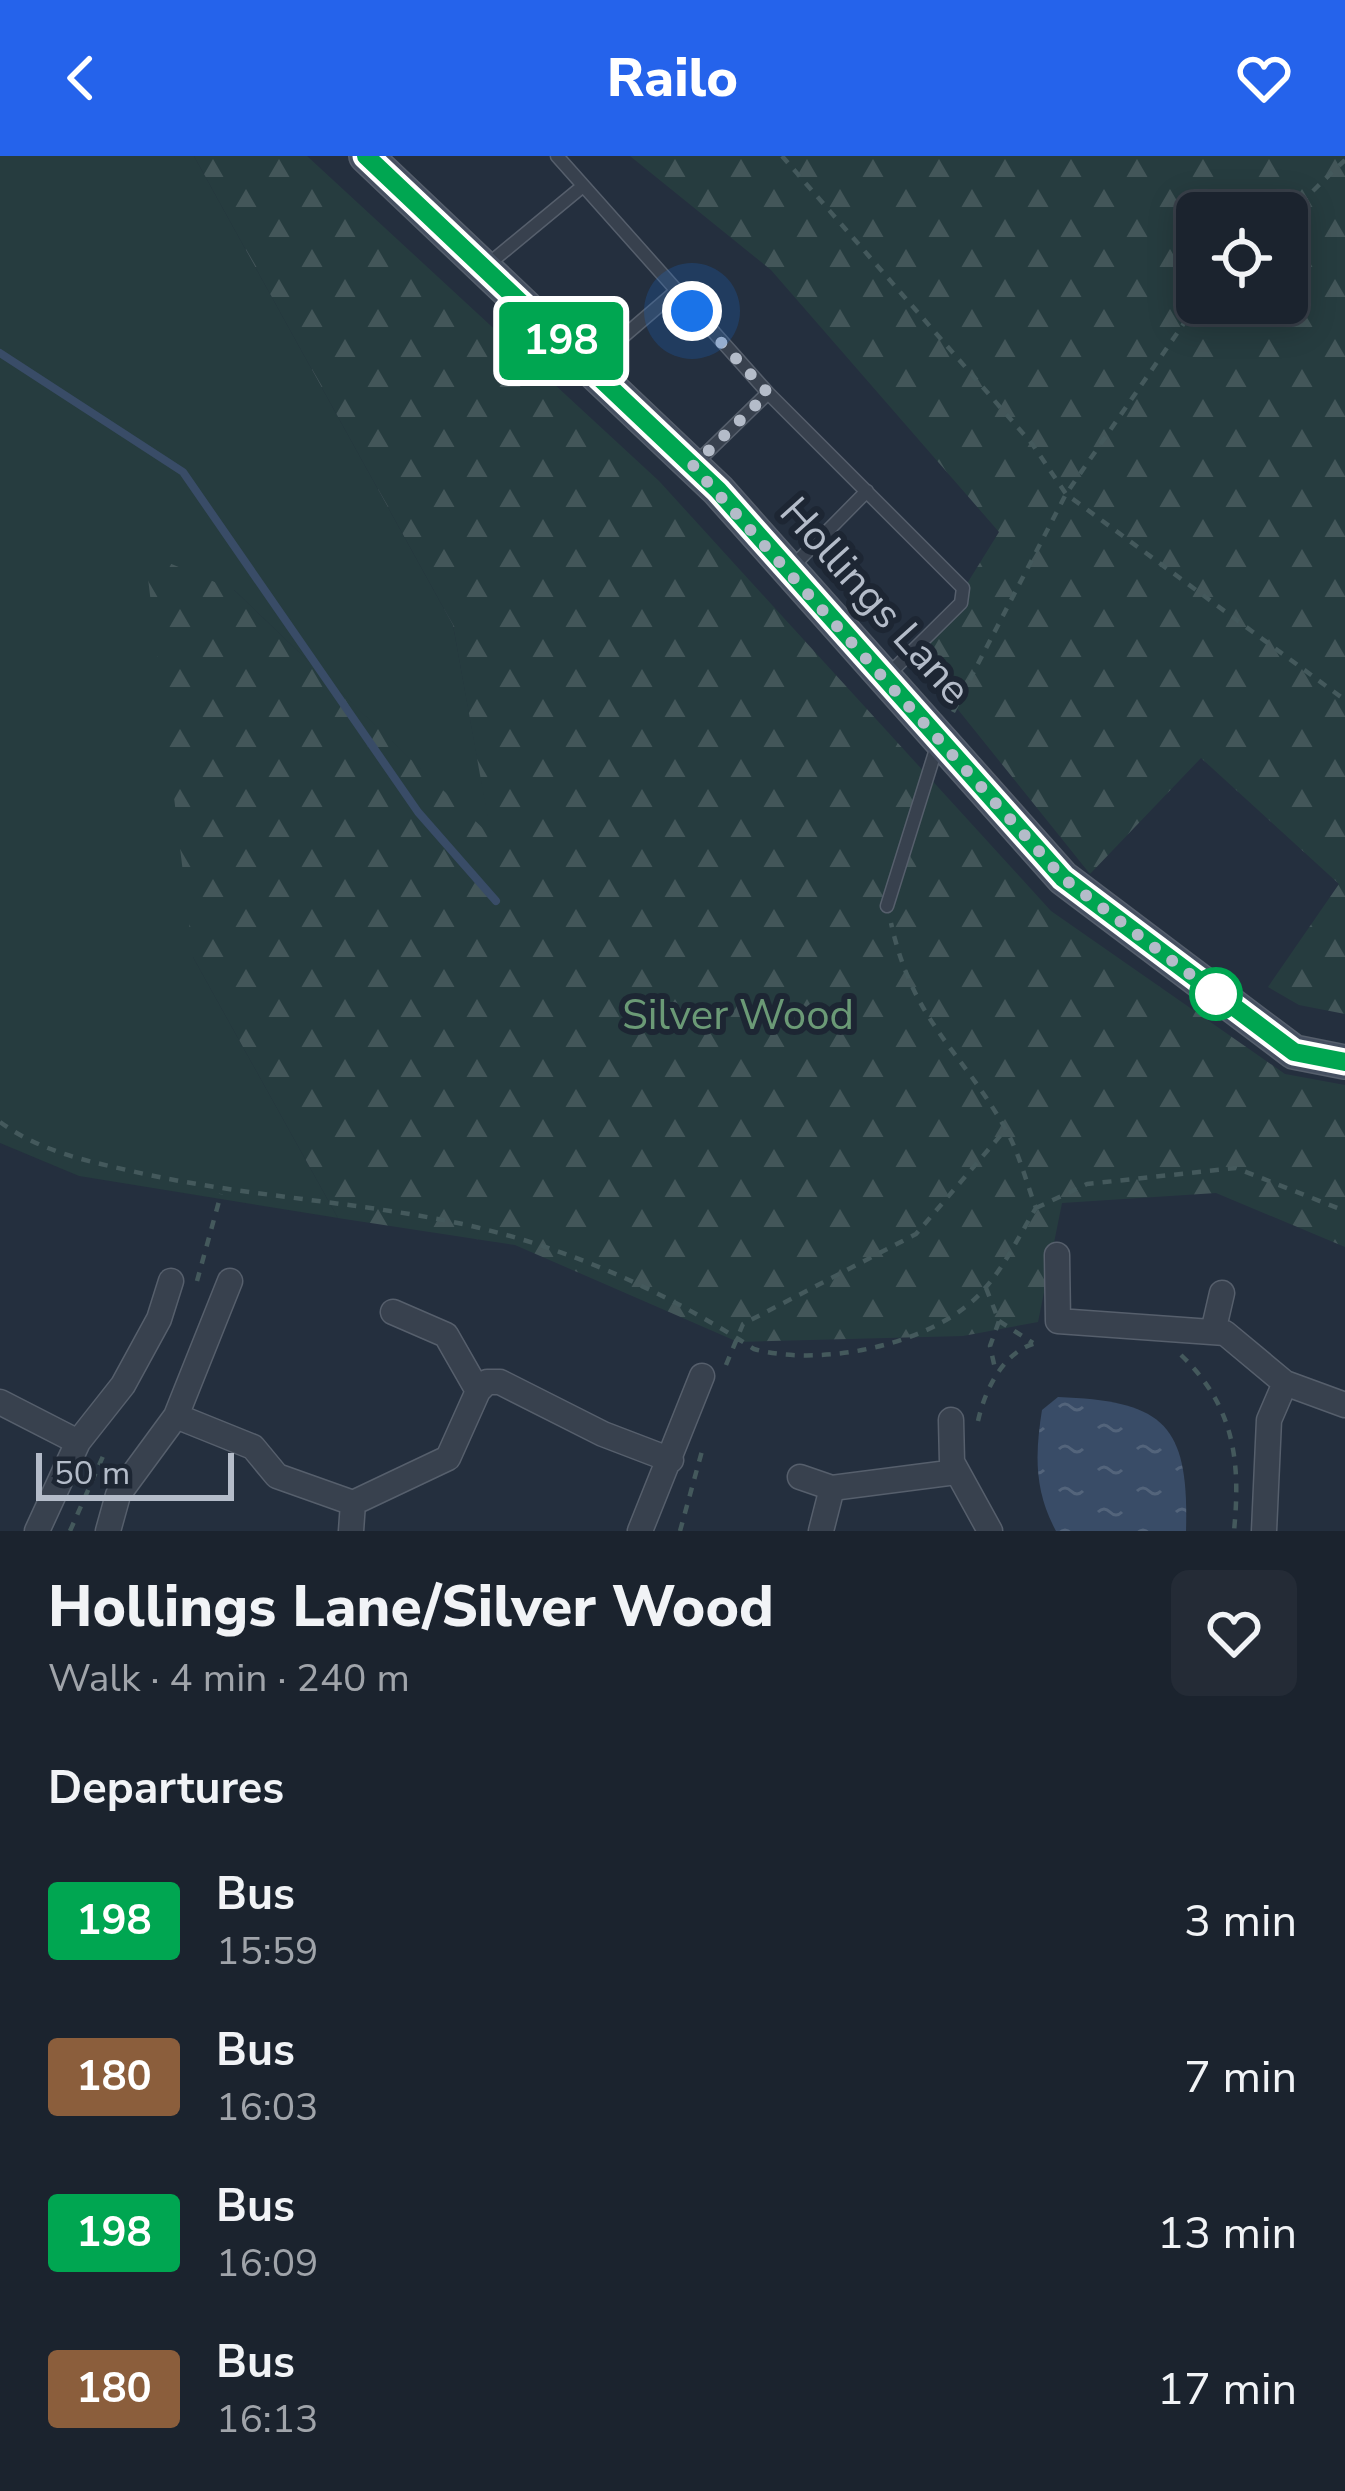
<!DOCTYPE html>
<meta charset="utf-8">
<style>
:root{--surface:#1b232e;--page:#242b36;--text:#f1f3f6;--muted:#a0a4aa;--line:#39404a;--accent:#2563eb}
body{margin:0;font-family:"Nunito Sans",sans-serif;background:var(--page);color:var(--text);height:100vh;display:flex;flex-direction:column;font-size:45px;white-space:nowrap}
*{box-sizing:border-box;margin:0}
p{font-size:39px;color:var(--muted)}
.icon{flex:none;width:66px;height:66px;fill:none;stroke:currentColor;stroke-width:2;stroke-linecap:round;stroke-linejoin:round}
.map{position:relative;height:1375px;overflow:hidden}
.details{display:flex;flex-direction:column;background:var(--surface);flex:1}
.details>*{flex:none}
.badge{padding:0 24px;border-radius:9px;font-size:42px;line-height:78px}
.tools{position:absolute;left:1176px;top:36px;display:grid;gap:24px}
.tools a{display:grid;place-items:center;width:132px;height:132px;border-radius:18px;background:var(--surface);box-shadow:0 6px 30px #0003,0 0 0 3px var(--line);font-size:60px}
.scale{position:absolute;left:36px;bottom:30px;width:198px;box-sizing:border-box;padding-left:12px;border:6px solid #b4bcc9;border-top:0;font-size:33px;line-height:42px;white-space:nowrap;color:#b4bcc9;-webkit-text-stroke:9px #1d2633;paint-order:stroke}
.you{position:absolute;width:60px;height:60px;margin:-30px;border:9px solid #fff;border-radius:50%;background:#1a73e8;box-shadow:0 0 0 18px #1a73e833}
.map>.badge{position:absolute;translate:-50% -50%;box-shadow:0 0 0 6px #fff}
h2{padding:0 48px;font-size:45px;line-height:108px}
.round{display:grid;place-items:center;flex:none;width:126px;height:126px;border-radius:18px;background:var(--page)}
.summary{display:flex;align-items:center;justify-content:space-between;height:204px;padding:0 48px}
h1{font-size:57px;font-weight:800;line-height:90px}
ul{padding:0;list-style:none}
li{display:flex;align-items:center;gap:36px;height:156px;padding:0 48px}
li div{flex:1}
li b{display:block;font-size:45px}
li em{font-style:normal}
li .badge{min-width:132px;font-weight:700;text-align:center}
header{display:flex;justify-content:space-between;align-items:center;height:156px;padding:0 48px;background:var(--accent);color:#fff;font-size:54px;font-weight:800}
.map>svg:first-child{display:block}
.green{fill:#263c3f}
.forest{fill:url(#forest-firs);fill-rule:evenodd}
.water{fill:url(#water-ripples)}
.lines{fill:none;stroke-linecap:round;stroke-linejoin:round}
.stream{stroke:#394c67;stroke-width:8}
.lane-casing{stroke:#565f6c;stroke-width:15}
.street-casing{stroke:#565f6c;stroke-width:27}
.secondary-casing{stroke:#565f6c;stroke-width:36}
.path{stroke:#44595c;stroke-width:4.5;stroke-dasharray:9 9;stroke-linecap:butt}
.lane{stroke:#38414e;stroke-width:12}
.street{stroke:#38414e;stroke-width:24}
.secondary{stroke:#465061;stroke-width:33}
.line-casing{stroke:#fff;stroke-width:27}
.line{stroke:#00a651;stroke-width:18}
.walk{stroke:#b4bcc9;stroke-width:12;stroke-dasharray:0 21.6}
.stop-dot{fill:#fff;stroke:#00a651;stroke-width:6}
.labels{text-anchor:middle;stroke-width:12;stroke-linejoin:round;paint-order:stroke}
.street-label{font-size:42px;fill:#b4bcc9;stroke:#1d2633}
.park-label{font-size:42px;fill:#6b9a76;stroke:#1d2633}
</style>
<header><svg class="icon" aria-label="back" viewBox="0 0 24 24"><path d="M15 5l-7 7 7 7"/></svg>Railo<svg class="icon" aria-label="heart" viewBox="0 0 24 24"><path d="M12 20l-8-8c-3-5 5-10 8-4 3-6 11-1 8 4z"/></svg></header>
<div class="map">
<svg width="1345" height="1375" viewBox="0 0 1345 1375">
<defs>
<pattern id="forest-firs" width="22" height="20" patternUnits="userSpaceOnUse" patternTransform="scale(3)"><rect width="22" height="20" fill="#263c3f"/><path d="M5 1l3.5 6h-7zM16 11l3.5 6h-7z" fill="#435659"/></pattern>
<pattern id="water-ripples" width="26" height="14" patternUnits="userSpaceOnUse" patternTransform="scale(3)"><rect width="26" height="14" fill="#394c67"/><path d="M2 4q2-2 4 0t4 0M15 11q2-2 4 0t4 0" fill="none" stroke="#53647b"/></pattern>
</defs>
<rect width="100%" height="100%" fill="#242f3e"/>
<path class="green" d="M0 0H194L453 469 492 682 234 434 193 801 338 1062 79 1020 0 987Z"/>
<path class="forest" d="M194 0H307L659 325 1051 755 1285 918 1345 929V1091L1216 1037 1062 1047 1038 1166 963 1180 738 1186 515 1089 338 1062 193 801 145 397 234 434 491 680 453 469Z
M630 0H1345V858L1299 849 1268 831 1339 728 1201 602 1090 718 919 505 999 376 771 114ZM1197 57H1287V147H1197Z"/>
<path class="water" d="M1058 1241C1164 1245 1189 1268 1186 1375H1056C1034 1335 1035 1298 1042 1254Z"/>
<g class="lines">
<path class="stream" d="M0 197 183 316 418 656 496 745"/>
<g class="lane-casing">
<path id="lane" d="M557 0 768 237 963 432 961 447 886 521
M485 111 583 30
M589 210 674 137
M694 309 768 237
M790 413 867 335
M887 750 937 590"/>
</g>
<g class="street-casing">
<path id="street" d="M1057 1099 1058 1165 1225 1177 1285 1227 1345 1249
M393 1156 446 1179 478 1235
M1213 1176 1222 1137
M0 1246 78 1286
M176 1260 230 1125
M951 1264 952 1306 990 1375
M800 1321 832 1332 956 1316
M37 1375 78 1286 123 1229 159 1163 171 1125
M108 1375 118 1339 176 1260 253 1291 277 1320 353 1347
M351 1375 353 1347 448 1302 478 1235 487 1226H500L603 1278 671 1304
M640 1375 702 1220
M821 1375 832 1332
M1264 1375 1269 1264 1285 1227"/>
</g>
<g class="secondary-casing">
<path id="secondary" d="M366 0 718 334 1063 722 1294 896 1345 906"/>
</g>
<path class="path" d="M782 0 1033 289 1066 338 1345 544
M1287 60 1345 4
M953 556 1066 338 1198 147
M0 966C38 994 82 1004 127 1014 237 1040 345 1044 453 1066 560 1088 662 1133 754 1193 822 1212 940 1188 986 1131 1006 1108 1020 1078 1036 1052 1026 1026 1019 996 1005 972 960 893 913 866 891 767
M1036 1052 1087 1028 1236 1012 1345 1055
M197 1125 221 1038
M986 1132 999 1165 990 1190 996 1217
M999 1165 1033 1187
M1181 1199C1234 1250 1241 1304 1234 1375
M726 1209 743 1168 916 1078 1006 973
M978 1265C985 1233 1005 1191 1042 1186
M70 1375 104 1298
M680 1375 702 1295"/>
<use href="#lane" class="lane"/>
<use href="#street" class="street"/>
<use href="#secondary" class="secondary"/>
</g>
<g class="lines">
<g class="line-casing">
<path id="line" d="M366 0 718 334 1063 722 1294 896 1345 906"/>
</g>
<use href="#line" class="line"/>
<path class="walk" d="M692 155 768 237 693 310 1063 722 1216 838"/>
</g>
<circle class="stop-dot" cx="1216" cy="838" r="24"/>
<g class="labels">
<g class="street-label">
<text transform="translate(876 444) rotate(48)" y="15">Hollings Lane</text>
</g>
<g class="park-label">
<text x="738" y="873">Silver Wood</text>
</g>
</g>
</svg>
<div class="tools">
<a><svg class="icon" aria-label="locate" viewBox="0 0 24 24"><circle cx="12" cy="12" r="6"/><path d="M12 2v4M12 18v4M2 12h4M18 12h4"/></svg></a>
</div>
<div class="scale">50 m</div>
<div class="you" style="left:692px;top:155px"></div>
<b class="badge" style="left:561px;top:185px;background:#00a651;color:#fff">198</b>
</div>
<section class="details">
<div class="summary"><div><h1>Hollings Lane/Silver Wood</h1><p>Walk · 4 min · 240 m</p></div><a class="round"><svg class="icon" aria-label="heart" viewBox="0 0 24 24"><path d="M12 20l-8-8c-3-5 5-10 8-4 3-6 11-1 8 4z"/></svg></a></div>
<h2>Departures</h2>
<ul>
<li><span class="badge" style="background:#00a651;color:#fff">198</span><div><b>Bus</b><p>15:59</p></div><em>3 min</em></li>
<li><span class="badge" style="background:#8b5e3c;color:#fff">180</span><div><b>Bus</b><p>16:03</p></div><em>7 min</em></li>
<li><span class="badge" style="background:#00a651;color:#fff">198</span><div><b>Bus</b><p>16:09</p></div><em>13 min</em></li>
<li><span class="badge" style="background:#8b5e3c;color:#fff">180</span><div><b>Bus</b><p>16:13</p></div><em>17 min</em></li>
</ul>
</section>
